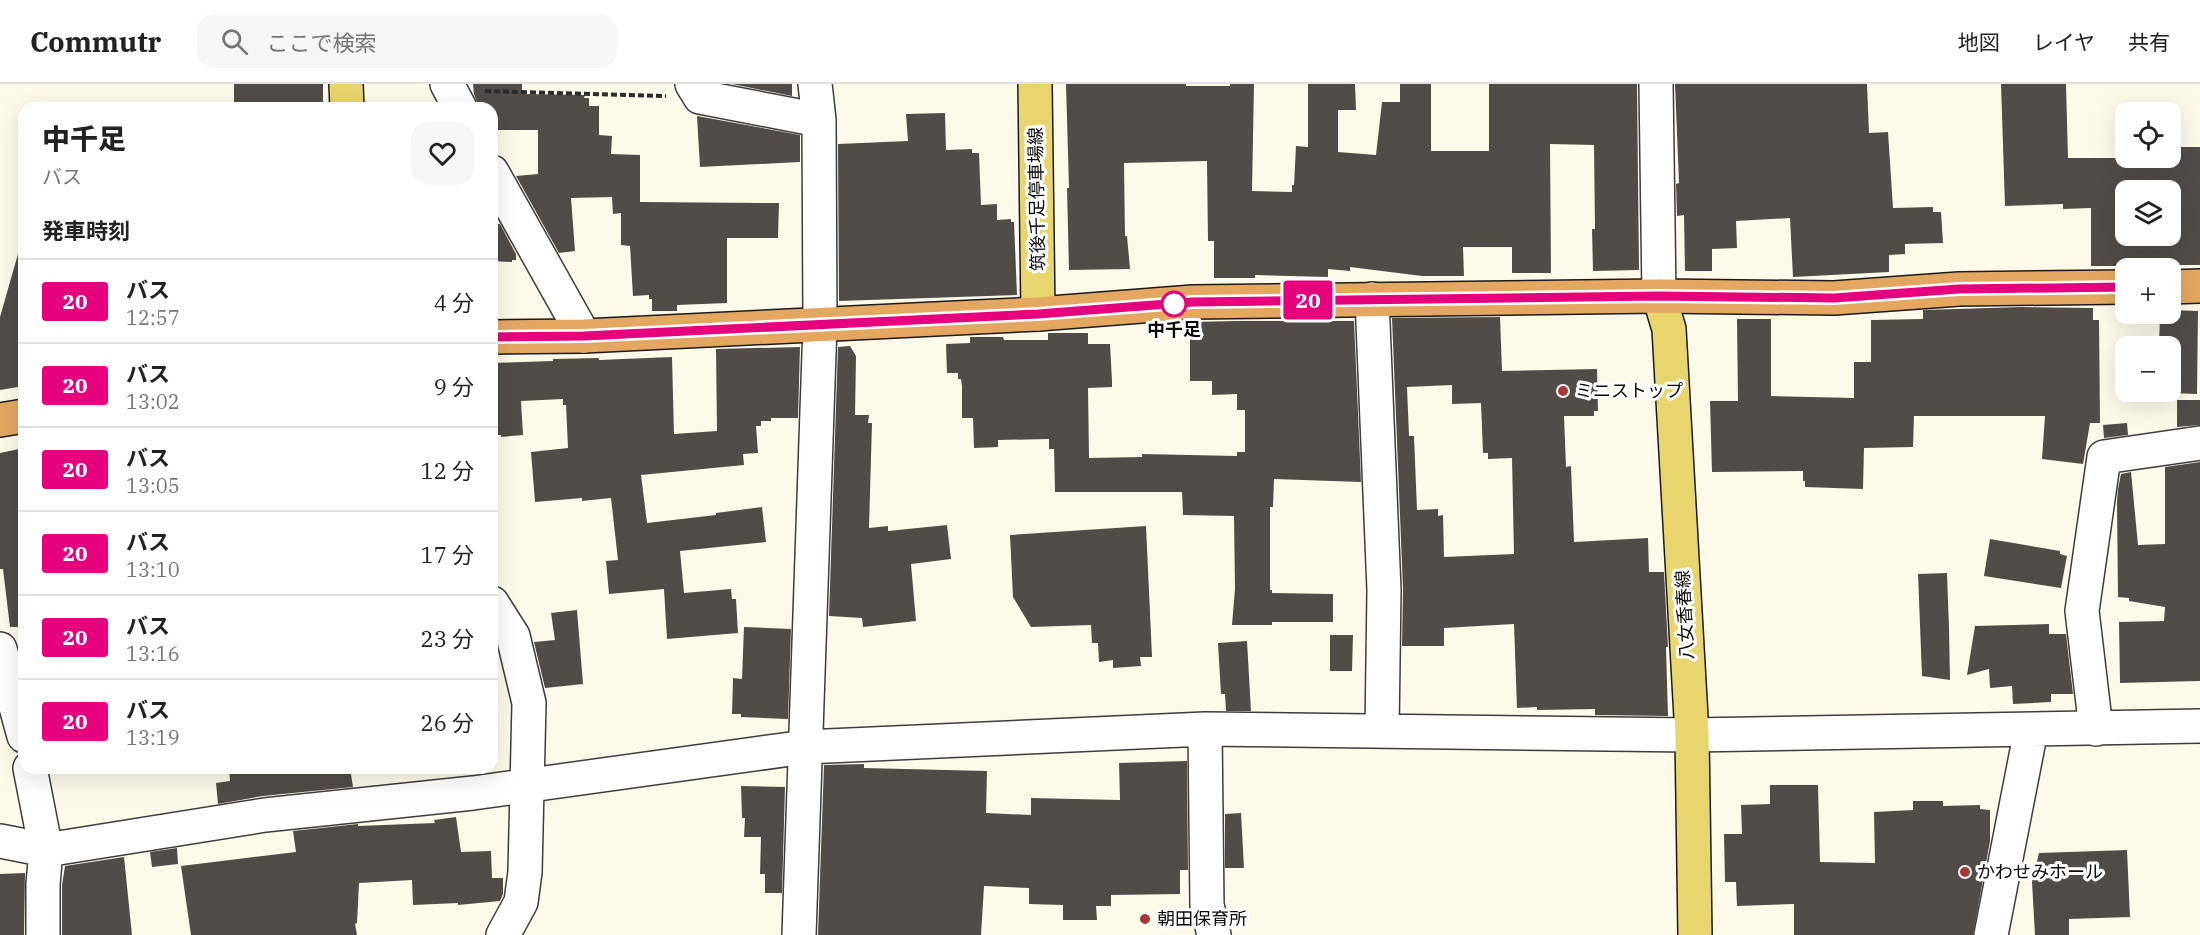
<!DOCTYPE html>
<html lang="ja">
<meta charset="utf-8">
<style>
:root{--surface:#fff;--page:#f6f6f6;--text:#222;--muted:#767676;--line:#e0e0e0}
body{margin:0;font-family:"IBM Plex Serif","Noto Sans JP",serif;background:var(--page);color:var(--text);height:100vh;display:flex;flex-direction:column;font-size:22px;white-space:nowrap}
*{box-sizing:border-box;margin:0}
p{font-size:20px;color:var(--muted)}
.icon{flex:none;width:33px;height:33px;fill:none;stroke:currentColor;stroke-width:2;stroke-linecap:round;stroke-linejoin:round}
.map{position:relative;flex:1;overflow:hidden}
.panel{position:absolute;left:18px;top:18px;width:480px;height:672px;display:flex;flex-direction:column;background:var(--surface);border-radius:18px;box-shadow:0 6px 24px #0002}
.panel>*{flex:none}
.badge{padding:0 12px;border-radius:4px;font-size:21px;line-height:39px}
.controls{position:absolute;left:2115px;top:18px;display:grid;gap:12px}
.controls a{display:grid;place-items:center;width:66px;height:66px;border-radius:12px;background:var(--surface);box-shadow:0 6px 24px #0002;font-size:30px}
.map>.badge{position:absolute;translate:-50% -50%;box-shadow:0 0 0 3px #fff}
h2{padding:0 24px;font-size:22px;line-height:54px}
.round{display:grid;place-items:center;flex:none;width:63px;height:63px;border-radius:18px;background:var(--page)}
.overview{display:flex;align-items:center;justify-content:space-between;height:102px;padding:0 24px}
h1{font-size:28px;font-weight:800;line-height:45px}
ul{padding:0;list-style:none}
li{display:flex;align-items:center;gap:18px;height:84px;padding:0 24px;border-top:2px solid var(--line)}
li div{flex:1}
li b{display:block;font-size:22px}
li em{font-style:normal}
li .badge{min-width:66px;font-weight:700;text-align:center}
header{display:flex;align-items:center;gap:36px;box-sizing:border-box;height:84px;padding:0 30px;background:var(--surface);border-bottom:2px solid var(--line)}
header strong{font-size:28px}
nav{display:flex;gap:33px;margin-inline-start:auto;font-size:21px}
.search{width:420px;height:54px;background:var(--page);display:flex;align-items:center;gap:15px;box-sizing:border-box;padding:0 21px;border-radius:18px;color:var(--muted);font-size:22px}
.map>svg:first-child{display:block}
.building{fill:#514c48;fill-rule:evenodd}
.lines{fill:none;stroke-linecap:round;stroke-linejoin:round}
.minor-casing{stroke:#3d3d3d;stroke-width:36}
.major-casing{stroke:#1b1b1b;stroke-width:36}
.highway-casing{stroke:#1b1b1b;stroke-width:36}
.path{stroke:#2c2c2c;stroke-width:4;stroke-dasharray:6 3;stroke-linecap:butt}
.minor{stroke:#fff;stroke-width:33}
.major{stroke:#e9d56d;stroke-width:33}
.highway{stroke:#e4a761;stroke-width:33}
.line-casing{stroke:#fff;stroke-width:14}
.line{stroke:#e6007e;stroke-width:9}
.stop-dot{fill:#fff;stroke:#e6007e;stroke-width:3}
.poi-dot{fill:#aa3733;stroke:#fff;stroke-width:2}
.labels{text-anchor:middle;stroke-width:6;stroke-linejoin:round;paint-order:stroke}
.street-label{font-size:18px;fill:#0a0a0a;stroke:#fff}
.stop-label{font-size:18px;font-weight:bold;fill:#0a0a0a;stroke:#fff}
.poi-label{font-size:18px;fill:#0a0a0a;stroke:#fff;text-anchor:start}
</style>
<header>
<strong>Commutr</strong>
<div class="search"><svg class="icon" aria-label="search" viewBox="0 0 24 24"><circle cx="10" cy="10" r="6"/><path d="M15 15l6 6"/></svg>ここで検索</div>
<nav><a>地図</a><a>レイヤ</a><a>共有</a></nav>
</header>
<div class="map">
<svg width="2200" height="851" viewBox="0 0 2200 851">
<rect width="100%" height="100%" fill="#fdfaea"/>
<path class="building" d="M234 0H323V19L283 20V24H234Z
M473 0H522V10L585 11 584 14H589V22H599V51L612 52 611 70 640 71V118L779 119 778 154H727V219L677 221V227H652V215H649V211L633 212 630 162 621 161V129L613 130 612 113 571 114 575 167 559 169 516 92 538 90V46H492V24H479L474 10Z
M732 0H792V12Z
M1066 0H1186V2H1230V0H1254L1252 107 1292 108V101H1294L1296 62 1308 63V0H1355L1356 26H1338V68L1376 71 1382 18H1400V0H1431V67H1489V0H1637L1639 186 1593 187 1592 145H1595L1594 61 1550 60 1551 189H1512V163H1463L1464 192H1422L1350 183V187L1328 185V193L1255 191V194H1214V157H1208L1207 77 1124 79 1125 152H1127L1130 185 1069 186 1067 104H1069Z
M1675 0H1867L1869 49 1888 48 1893 124 1933 123V128H1941L1943 159 1905 160V170L1889 171V188L1793 193 1790 134 1736 137 1737 164 1712 165V187H1685L1684 131 1677 132 1676 100 1679 99Z
M2001 0H2066L2068 74H2173V63H2200V181H2171V175H2127V182H2091V124L2063 125V120L2005 122ZM2126 106H2170V152H2126Z
M945 29 946 66 972 65V69H979L981 121 997 120V136L1011 135V138H1014L1017 211 839 217 838 60 908 57 906 30Z
M697 32 800 51V78L700 83Z
M492 139 500 140 516 170V176H512V178L492 177Z
M18 170 24 171V302L0 306V233Z
M2022 223 2093 224V236H2099L2100 339H2090L2083 380 2042 375 2045 332H1914L1913 363 1864 364 1863 405 1805 403V397H1803V387L1712 388 1710 317H1738L1737 235H1771V312L1854 314V278H1871V236L1923 235V226Z
M2170 226 2198 227 2197 310 2170 309V262H2159L2160 230H2170Z
M1500 233 1502 287 1597 285 1598 327H1594V332H1564L1566 383 1571 382 1574 458 1648 454 1649 488H1664L1668 563H1666L1668 632 1595 631V625L1537 626V623L1517 624 1514 540 1444 544V562H1402L1403 505 1392 234ZM1452 301V320L1481 319 1483 369H1488V375L1512 374 1514 470 1444 473 1443 431 1438 432V425L1417 426 1414 352H1409L1407 303Z
M1237 237H1354L1361 398 1274 395 1273 423H1270V506H1272V509L1333 510V538H1272V541H1232L1235 505 1234 432 1183 431 1182 408H1055L1054 365H1049V355L998 356V363L974 364 973 334H962V302L961 295H958V289H947L946 260 970 259V253H1003L1004 256H1048V249H1088V260H1110L1112 297V303L1088 304 1089 374 1142 373V370L1237 372V368H1245V326H1237V310L1212 311V297H1190V238Z
M850 262 856 272 855 331H869L868 339H872L869 444 888 442V447L947 441 951 475 911 480 916 537 863 543 862 534 829 532 838 263Z
M800 263 798 334H771V337H761V342H756L758 369 743 370 744 381 641 391 647 439 716 431V429L762 423 766 458 680 467 684 509 731 505 732 515H736L738 549 667 555 664 505 609 510 606 477 618 476 611 414 582 417V414L535 418 531 368 568 364 566 321H563V315L521 317 523 351 501 353V351H492V279L553 277V275L599 274V276L672 273 674 350 717 347 716 265Z
M2177 316H2200V341L2177 343Z
M2127 339 2128 351 2104 354 2103 341Z
M24 364V543H10L3 485H0V369Z
M2200 378V597L2120 599 2119 538 2164 537 2165 523 2129 517V514L2118 513 2117 418 2118 405H2132H2118L2121 390 2131 388 2138 461 2165 460V383Z
M1146 442 1152 573H1140L1141 582 1113 584V576L1099 578 1098 559H1092L1091 541 1031 543 1013 513 1010 451Z
M1990 455 2060 467V470L2067 472 2061 504 1984 492Z
M1947 489 1949 544 1950 596 1922 592 1918 490Z
M577 526 583 600 545 604 534 558 555 556 551 529Z
M2049 540V550H2066L2073 610H2051V618L2013 620 2012 602 1990 604 1989 585 1967 591 1975 542Z
M744 543 791 545 788 635 741 633V630H732L733 594 742 595Z
M1330 551H1353L1352 587H1330Z
M1247 557 1251 627H1226L1225 610H1221L1218 559Z
M1187 677 1188 786H1180V810L1111 811V822H1096L1097 836H1063V821L1029 820V804L984 802 981 851H818L824 681 864 680V684L987 687 986 729 1031 731V714L1120 716 1119 679Z
M229 684H350L353 703 263 712 218 720 216 699 230 697Z
M1770 701H1818L1820 778 1875 779 1874 728 1913 726V717H1943V722L1980 721V725L1990 726V757L1973 851H1794V820L1737 822 1736 798H1725L1724 750H1742L1741 721 1770 720Z
M741 702 785 703 782 809H765V790H760L761 753H744L745 734H742Z
M1241 729 1244 784H1225V730Z
M456 733 461 768 491 767 492 794H503V810L500 817 458 821V819L413 821 412 796 359 799 357 839 355 840 357 851H191L181 782 296 768 293 747 358 740V742L435 739 434 736Z
M177 764 178 780 152 783 150 768Z
M2127 766 2130 833 2069 835V851H2035L2032 798 2039 769Z
M124 773 132 851H62V801L65 782Z
M25 789 24 851H0V790Z"/>
<g class="lines">
<g class="minor-casing">
<path id="minor" d="M447 0 460 24
M692 0 700 13 819 36
M1656 0 1659 212
M492 88 584 252
M1372 215 1384 506 1382 646
M492 519 513 552 529 619 525 788 521 818 503 851
M0 565 24 652
M1205 645 1207 821 1214 851
M2096 645 2082 527 2104 373 2200 359
M30 684 46 766 43 800V851
M0 757 46 766 265 731 473 709 805 663 1205 645 1692 651 2200 642
M799 851 820 240 819 36 815 0
M1991 851 2031 646"/>
</g>
<g class="major-casing">
<path id="major" d="M346 0 347 24
M1035 0 1038 230
M1659 212 1669 245 1692 651 1695 851"/>
</g>
<g class="highway-casing">
<path id="highway" d="M2170 203 2200 202
M492 253 584 252 1038 230 1193 218 1659 212 1834 214 1959 205 2126 203
M0 336 24 332"/>
</g>
<path class="path" d="M485 7 666 12"/>
<use href="#minor" class="minor"/>
<use href="#major" class="major"/>
<use href="#highway" class="highway"/>
</g>
<g class="lines">
<g class="line-casing">
<path id="line" d="M492 253 584 252 1038 230 1193 218 1659 212 1834 214 1959 205 2126 203"/>
</g>
<use href="#line" class="line"/>
</g>
<circle class="stop-dot" cx="1174" cy="220" r="12"/>
<g class="poi-dot">
<circle cx="1563" cy="307" r="6"/>
<circle cx="1965" cy="788" r="6"/>
<circle cx="1145" cy="835" r="6"/>
</g>
<g class="labels">
<g class="street-label">
<text transform="translate(1037 115) rotate(-91)" y="6">筑後千足停車場線</text>
<text transform="translate(1685 531) rotate(-93)" y="6">八女香春線</text>
</g>
<g class="stop-label">
<text x="1174" y="252">中千足</text>
</g>
<g class="poi-label">
<text x="1575" y="313">ミニストップ</text>
<text x="1977" y="794">かわせみホール</text>
<text x="1157" y="841">朝田保育所</text>
</g>
</g>
</svg>
<div class="controls">
<a><svg class="icon" aria-label="locate" viewBox="0 0 24 24"><circle cx="12" cy="12" r="6"/><path d="M12 2v4M12 18v4M2 12h4M18 12h4"/></svg></a>
<a><svg class="icon" aria-label="layers" viewBox="0 0 24 24"><path d="M12 4l9 5-9 5-9-5zM3 14l9 5 9-5"/></svg></a>
<a>+</a>
<a>−</a>
</div>
<b class="badge" style="left:1308px;top:216px;background:#e6007e;color:#fff">20</b>
<section class="panel">
<div class="overview"><div><h1>中千足</h1><p>バス</p></div><a class="round"><svg class="icon" aria-label="heart" viewBox="0 0 24 24"><path d="M12 20l-8-8c-3-5 5-10 8-4 3-6 11-1 8 4z"/></svg></a></div>
<h2>発車時刻</h2>
<ul>
<li><span class="badge" style="background:#e6007e;color:#fff">20</span><div><b>バス</b><p>12:57</p></div><em>4 分</em></li>
<li><span class="badge" style="background:#e6007e;color:#fff">20</span><div><b>バス</b><p>13:02</p></div><em>9 分</em></li>
<li><span class="badge" style="background:#e6007e;color:#fff">20</span><div><b>バス</b><p>13:05</p></div><em>12 分</em></li>
<li><span class="badge" style="background:#e6007e;color:#fff">20</span><div><b>バス</b><p>13:10</p></div><em>17 分</em></li>
<li><span class="badge" style="background:#e6007e;color:#fff">20</span><div><b>バス</b><p>13:16</p></div><em>23 分</em></li>
<li><span class="badge" style="background:#e6007e;color:#fff">20</span><div><b>バス</b><p>13:19</p></div><em>26 分</em></li>
</ul>
</section>
</div>
